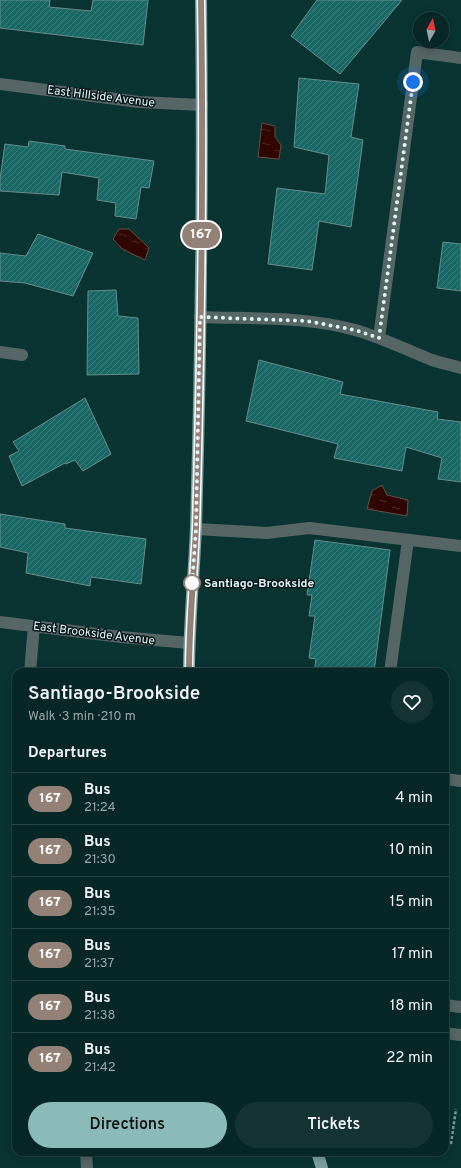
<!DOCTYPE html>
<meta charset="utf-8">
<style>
:root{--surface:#072726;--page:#153332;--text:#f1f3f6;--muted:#98a5a7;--line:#284443;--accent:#8bbbb9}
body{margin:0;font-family:Overpass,sans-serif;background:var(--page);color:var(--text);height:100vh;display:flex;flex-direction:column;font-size:15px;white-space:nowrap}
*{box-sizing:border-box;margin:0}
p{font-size:13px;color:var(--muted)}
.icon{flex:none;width:22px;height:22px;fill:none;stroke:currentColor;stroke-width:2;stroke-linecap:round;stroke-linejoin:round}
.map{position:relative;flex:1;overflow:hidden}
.details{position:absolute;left:12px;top:668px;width:437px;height:488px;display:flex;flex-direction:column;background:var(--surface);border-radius:12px;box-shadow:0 2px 10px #0003,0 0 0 1px var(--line)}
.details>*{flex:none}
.badge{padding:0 8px;border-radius:13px;font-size:14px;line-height:26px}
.needle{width:26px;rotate:9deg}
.fabs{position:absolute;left:413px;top:12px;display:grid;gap:8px}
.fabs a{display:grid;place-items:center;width:36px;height:36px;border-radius:50%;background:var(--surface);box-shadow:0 2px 10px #0003,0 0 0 1px var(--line);font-size:20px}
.you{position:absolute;width:20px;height:20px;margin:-10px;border:3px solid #fff;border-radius:50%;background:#1a73e8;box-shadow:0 0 0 6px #1a73e833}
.map>.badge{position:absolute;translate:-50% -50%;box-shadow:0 0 0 2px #fff}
h2{padding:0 16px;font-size:15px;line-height:36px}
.round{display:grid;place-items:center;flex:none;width:42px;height:42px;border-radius:21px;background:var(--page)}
.headline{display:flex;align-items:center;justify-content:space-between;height:68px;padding:0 16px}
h1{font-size:19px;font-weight:600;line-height:30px}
.cta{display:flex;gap:8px;margin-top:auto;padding:8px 16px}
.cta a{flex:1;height:46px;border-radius:24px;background:var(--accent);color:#111;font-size:16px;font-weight:600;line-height:46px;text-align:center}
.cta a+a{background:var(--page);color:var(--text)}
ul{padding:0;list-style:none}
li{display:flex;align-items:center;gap:12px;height:52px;padding:0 16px;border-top:1px solid var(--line)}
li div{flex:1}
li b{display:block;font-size:15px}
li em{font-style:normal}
li .badge{min-width:44px;font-weight:700;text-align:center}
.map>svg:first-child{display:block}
.water{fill:url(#water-ripples);stroke:#654e49}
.building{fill:url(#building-hatch);stroke:#648d8b}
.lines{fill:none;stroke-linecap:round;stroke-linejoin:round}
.path{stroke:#7c9c9a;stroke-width:2.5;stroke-dasharray:3 2;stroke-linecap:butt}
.minor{stroke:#556665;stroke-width:12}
.major{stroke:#7c9f9d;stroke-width:12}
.line-casing{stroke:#fff;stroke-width:9}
.line{stroke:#938177;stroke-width:6}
.walk{stroke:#e0f6f4;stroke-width:4;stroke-dasharray:0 7.2}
.stop-dot{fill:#fff;stroke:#938177;stroke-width:2}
.labels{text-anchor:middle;stroke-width:3;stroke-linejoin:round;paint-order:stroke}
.street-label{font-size:12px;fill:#e0f6f4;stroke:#081818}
.stop-label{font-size:12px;font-weight:bold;fill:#e0f6f4;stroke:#081818;text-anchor:start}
</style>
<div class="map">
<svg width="461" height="1168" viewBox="0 0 461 1168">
<defs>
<pattern id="water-ripples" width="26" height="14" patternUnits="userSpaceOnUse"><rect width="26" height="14" fill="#300600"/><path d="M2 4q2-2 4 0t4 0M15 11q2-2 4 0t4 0" fill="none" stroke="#4e2b26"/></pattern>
<pattern id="building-hatch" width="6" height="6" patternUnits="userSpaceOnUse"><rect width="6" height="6" fill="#1a6865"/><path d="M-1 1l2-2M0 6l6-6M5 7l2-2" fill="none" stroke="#3b7e7c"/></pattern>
</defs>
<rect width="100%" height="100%" fill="#093432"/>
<path class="water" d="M262 123 275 126V137L281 145 279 159 258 157Z
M119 229H129L149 248 145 260 122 249 113 239Z
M382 485 387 495 408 500 407 516 367 509 372 491Z"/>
<path class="building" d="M0 0H50L49 7 91 11 93 0H148L143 45 0 28Z
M317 0H402L340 74 291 36Z
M299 78 359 84 351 137 363 140 351 227 319 221 312 270 268 264 277 188 325 194 329 155 294 147Z
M29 141 65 146V149L154 161 149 188 141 187 136 219 115 216 116 203 97 200 99 178 62 172 59 195 0 191V179L5 144 28 147Z
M38 234 93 253 73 296 25 283 0 281V253L26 256Z
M443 242 461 244V291L437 288Z
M116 290 118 316 138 318 139 374 87 375 88 291Z
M259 360 343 382 340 394 438 412 437 419 461 422V482L438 479 442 458 406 447 402 471 334 458 338 444 246 421Z
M85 398 111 454 83 471 75 460 66 464 65 463 22 486 9 456 19 451 13 442Z
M0 514 65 524V528L146 539 141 584 91 577 90 586 26 573 28 553 0 547Z
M315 540 390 550 374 672H314L316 659 309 658 315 616H309L312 595H307Z"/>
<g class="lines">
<path class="path" d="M451 1144 456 1109"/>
<path class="minor" d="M0 84 139 102 202 105
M200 317C251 319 305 316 355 330 381 337 406 350 432 360 441 363 451 365 461 368
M379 338 417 52 461 58
M0 352 22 355
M196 529 267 533 309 528 461 546
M0 622 121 637 189 643
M30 672 34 626
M390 672 408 540
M445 779 461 781
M445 1005 461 1007
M445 1033 461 1035
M86 1152 87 1168"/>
<path class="major" d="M189 672C189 624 194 575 196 527 201 351 203 176 201 0
M317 1152 322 1168"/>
</g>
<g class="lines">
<g class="line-casing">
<path id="line" d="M189 672C189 624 194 575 196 527 201 351 204 176 201 0"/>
</g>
<use href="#line" class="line"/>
<path class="walk" d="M192 583V586L196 529 200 317 307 321 355 330 379 338 413 82"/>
</g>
<circle class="stop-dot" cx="192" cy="583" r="8"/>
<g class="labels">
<g class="street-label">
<text transform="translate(101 96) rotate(7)" y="4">East Hillside Avenue</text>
<text transform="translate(94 633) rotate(7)" y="4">East Brookside Avenue</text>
</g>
<g class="stop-label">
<text x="204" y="587">Santiago-Brookside</text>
</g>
</g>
</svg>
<div class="fabs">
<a><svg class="needle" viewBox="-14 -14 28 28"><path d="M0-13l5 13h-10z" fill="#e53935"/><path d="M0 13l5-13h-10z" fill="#98a5a7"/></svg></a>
</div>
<div class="you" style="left:413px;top:82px"></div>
<b class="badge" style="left:201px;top:235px;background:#938177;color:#fff">167</b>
<section class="details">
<div class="headline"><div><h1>Santiago-Brookside</h1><p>Walk · 3 min · 210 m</p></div><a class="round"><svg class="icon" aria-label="heart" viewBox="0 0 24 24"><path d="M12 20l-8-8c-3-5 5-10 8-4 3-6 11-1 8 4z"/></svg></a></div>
<h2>Departures</h2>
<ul>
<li><span class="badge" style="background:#938177;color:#fff">167</span><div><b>Bus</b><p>21:24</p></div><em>4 min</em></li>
<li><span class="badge" style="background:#938177;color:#fff">167</span><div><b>Bus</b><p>21:30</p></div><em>10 min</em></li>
<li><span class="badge" style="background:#938177;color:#fff">167</span><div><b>Bus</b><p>21:35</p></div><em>15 min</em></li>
<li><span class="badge" style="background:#938177;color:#fff">167</span><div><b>Bus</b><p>21:37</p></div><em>17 min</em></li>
<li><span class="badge" style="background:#938177;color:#fff">167</span><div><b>Bus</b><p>21:38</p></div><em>18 min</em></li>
<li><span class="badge" style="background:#938177;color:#fff">167</span><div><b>Bus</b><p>21:42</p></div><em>22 min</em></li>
</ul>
<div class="cta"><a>Directions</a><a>Tickets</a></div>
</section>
</div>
